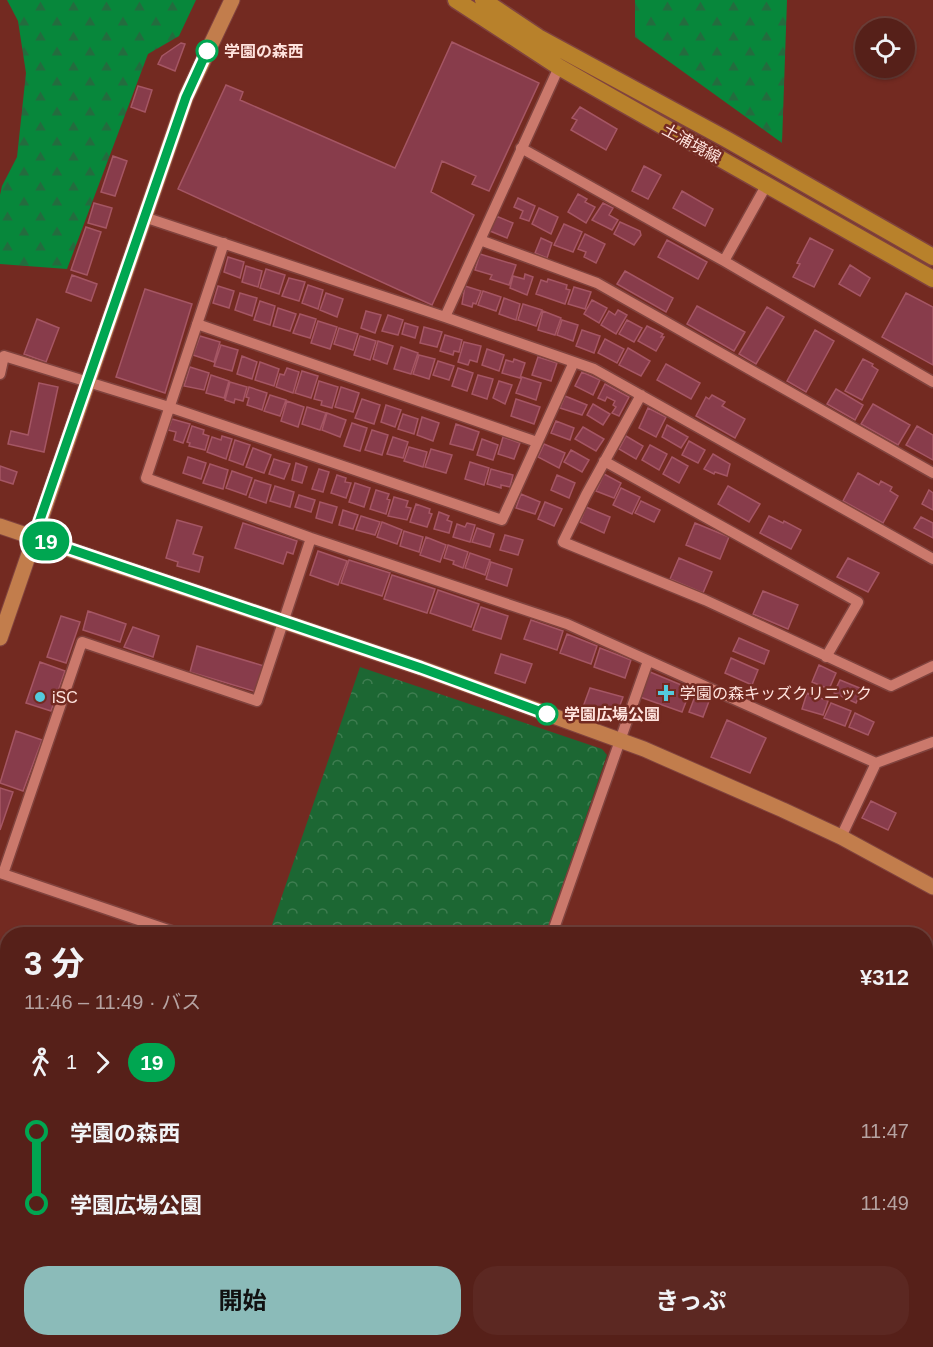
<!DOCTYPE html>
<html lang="ja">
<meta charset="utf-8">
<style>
:root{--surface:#562019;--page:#5c2822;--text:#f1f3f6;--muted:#b6a3a2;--line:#6c3e38;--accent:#8bbbb9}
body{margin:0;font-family:Arial,"Noto Sans JP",sans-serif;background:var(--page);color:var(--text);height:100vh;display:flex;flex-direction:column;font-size:22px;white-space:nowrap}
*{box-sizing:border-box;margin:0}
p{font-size:20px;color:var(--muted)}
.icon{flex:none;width:33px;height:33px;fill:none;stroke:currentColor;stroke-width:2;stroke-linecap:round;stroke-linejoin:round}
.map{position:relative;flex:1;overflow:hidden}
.side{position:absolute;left:0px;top:927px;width:933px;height:420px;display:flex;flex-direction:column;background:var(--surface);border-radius:24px 24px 0 0;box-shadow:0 2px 4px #0004,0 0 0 2px var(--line)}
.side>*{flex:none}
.badge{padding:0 12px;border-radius:20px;font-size:21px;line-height:39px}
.buttons{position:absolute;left:855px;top:18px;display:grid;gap:12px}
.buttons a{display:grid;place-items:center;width:60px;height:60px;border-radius:50%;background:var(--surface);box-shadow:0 2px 4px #0004,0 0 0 2px var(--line);font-size:30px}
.map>.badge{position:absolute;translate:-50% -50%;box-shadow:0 0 0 3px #fff}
.legs{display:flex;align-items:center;gap:9px;height:66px;padding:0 24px;font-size:20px}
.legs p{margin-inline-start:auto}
.headline{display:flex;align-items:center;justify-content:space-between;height:102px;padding:0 24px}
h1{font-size:33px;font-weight:700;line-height:45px}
.action{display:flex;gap:12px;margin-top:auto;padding:12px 24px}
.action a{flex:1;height:69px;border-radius:24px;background:var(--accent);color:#111;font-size:24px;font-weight:700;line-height:69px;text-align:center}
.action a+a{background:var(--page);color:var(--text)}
ul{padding:0 24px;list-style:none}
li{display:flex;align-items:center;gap:21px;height:72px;font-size:22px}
li i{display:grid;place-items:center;width:9px;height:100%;margin:0 8px;background:currentColor}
li i::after{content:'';width:15px;height:15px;margin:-8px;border:4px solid;border-radius:50%;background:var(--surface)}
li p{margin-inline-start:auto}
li:first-child i{background:linear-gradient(#0000 50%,currentColor 0)}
li:last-child i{background:linear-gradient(currentColor 50%,#0000 0)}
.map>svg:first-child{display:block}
.forest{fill:url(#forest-firs)}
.park{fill:url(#park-crowns)}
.garden{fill:#1c6733}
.building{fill:#883c4b;stroke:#a55664;stroke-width:1.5}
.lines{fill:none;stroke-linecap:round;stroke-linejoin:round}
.street-casing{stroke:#80433e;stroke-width:13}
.secondary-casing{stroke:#80433e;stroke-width:17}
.primary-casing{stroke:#80433e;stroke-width:19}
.street{stroke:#cb796c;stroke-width:10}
.secondary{stroke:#c27d4c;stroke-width:15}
.primary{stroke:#b8812b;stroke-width:16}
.line-1-casing{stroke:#fff;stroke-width:14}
.line-1{stroke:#00a651;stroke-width:9}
.stop-1-dot{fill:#fff;stroke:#00a651;stroke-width:3}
.poi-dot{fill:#54cadd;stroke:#732a21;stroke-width:2}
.labels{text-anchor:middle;stroke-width:5;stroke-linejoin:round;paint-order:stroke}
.stop-label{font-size:16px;font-weight:bold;fill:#ffe3de;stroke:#732a21;text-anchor:start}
.street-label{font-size:16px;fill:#ffe3de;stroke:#732a21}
.poi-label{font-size:16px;fill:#ffe3de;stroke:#732a21;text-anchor:start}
</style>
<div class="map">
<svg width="933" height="1347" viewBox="0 0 933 1347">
<defs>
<pattern id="forest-firs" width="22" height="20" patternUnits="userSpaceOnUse" patternTransform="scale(1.5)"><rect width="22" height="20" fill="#07873b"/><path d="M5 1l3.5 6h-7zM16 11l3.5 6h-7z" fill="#236c3e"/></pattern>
<pattern id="park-crowns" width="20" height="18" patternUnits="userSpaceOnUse" patternTransform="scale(1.5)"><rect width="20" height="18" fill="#1c6733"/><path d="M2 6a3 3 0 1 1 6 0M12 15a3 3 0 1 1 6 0" fill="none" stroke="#3e7d50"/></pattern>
</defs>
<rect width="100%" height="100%" fill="#732a21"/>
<path class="forest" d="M7 0H196L179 36 148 54 67 269 0 264V195L2 186 17 157 26 73 18 21Z
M635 0H787L782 143 635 37Z"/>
<path class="park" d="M360 667 602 749 607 755 546 934H269Z"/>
<path class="garden" d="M0 1044 8 1047 7 1249 0 1247Z
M270 1340H413L410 1347H292Z"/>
<path class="building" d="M452 42 539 83 489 191 472 184 476 176 442 161 431 192 474 215 432 305 178 189 226 85 243 92 240 100 395 168Z
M181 43 185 44 175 71 158 64 162 56Z
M138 86 152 90 145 112 131 107Z
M580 107 617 129 606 150 571 130 577 120 572 118Z
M113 156 127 161 115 196 101 192Z
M644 166 661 175 648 199 632 191Z
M682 191 713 209 705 226 673 208Z
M578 194 587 199 585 202 595 207 586 223 568 212Z
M518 198 535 206 529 221 520 218 523 211 514 207Z
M94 203 112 208 106 228 88 223Z
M603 203 613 208 609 215 618 220 612 230 592 220Z
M539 208 558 217 551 234 532 224Z
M496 216 513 223 507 238 490 231Z
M620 222 640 231 641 235 634 245 614 234Z
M564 224 582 232 573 252 554 245Z
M86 227 101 232 87 275 71 270Z
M585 234 605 244 596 263 584 257 586 252 578 249Z
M541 238 552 243 547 258 535 253Z
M810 238 833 250 814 287 793 277 800 264 797 263Z
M667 240 707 262 698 279 658 257Z
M480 254 516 265 509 285 490 279 492 275 475 270Z
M228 257 244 262 240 278 224 272Z
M850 265 870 278 860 296 839 284Z
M246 266 262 271 258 287 242 282Z
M266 269 285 275 279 294 260 288Z
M625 271 673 298 666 312 617 284Z
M525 274 533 277 527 295 510 288 513 276 524 279Z
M72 275 97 284 91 301 66 292Z
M289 278 305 282 299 301 282 296Z
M548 279 567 285 566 289 570 290 565 304 536 294 541 280 547 282Z
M308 285 323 290 318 309 302 303Z
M218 286 234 291 229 308 213 303Z
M465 286 481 291 476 304 473 303 472 307 462 304Z
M574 287 591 292 585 309 568 304Z
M145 289 192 304 165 393 116 377Z
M483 291 501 297 496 311 478 305Z
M240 293 257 298 252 316 235 310Z
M326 293 343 299 337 317 320 310Z
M906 293 933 307V365L882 337Z
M504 298 520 304 516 320 499 314Z
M592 300 607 308 599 323 584 314Z
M260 301 275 306 270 325 254 320Z
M523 304 542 310 536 326 518 320Z
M697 306 745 332 734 351 687 324Z
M767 307 784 317 756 364 739 354Z
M278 308 296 314 290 331 273 326Z
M618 310 627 315 616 334 601 325 609 311 615 315Z
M366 311 381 315 375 333 361 328Z
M543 311 561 318 555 335 538 330Z
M300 314 316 319 310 338 293 333Z
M388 315 403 320 398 335 382 331Z
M37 319 59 328 46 362 24 354Z
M562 320 578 325 573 341 557 335Z
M627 320 642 328 634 342 619 334Z
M318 321 337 327 330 349 311 343Z
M405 323 418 327 415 338 402 334Z
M647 326 663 334 661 337H664L656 351 638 341Z
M424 327 442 332 437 347 420 343Z
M339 328 358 334 353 350 334 344Z
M582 330 600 336 594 353 576 346Z
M815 330 834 341 806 392 787 381Z
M445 335 462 340 459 352 454 351 453 355 440 351Z
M200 336 220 342 214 362 193 355Z
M360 336 376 341 370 360 354 355Z
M605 339 624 349 617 363 598 353Z
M378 341 393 346 387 364 373 359Z
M464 342 481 346 477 362 470 360 468 365 458 362Z
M221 345 238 350 232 371 214 366Z
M401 347 418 353 411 374 394 369Z
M628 348 650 361 641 376 619 365Z
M487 349 504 355 499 371 482 365Z
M419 355 435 359 429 379 413 374Z
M242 356 257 362 252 379 237 374Z
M538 357 557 363 551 381 532 375Z
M514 359 525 363 520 378 502 373 506 360 513 362Z
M863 359 873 364 872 366 878 370 862 400 845 391Z
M438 361 454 366 449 380 433 375Z
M260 362 279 369 274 386 255 380Z
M666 364 700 383 691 399 657 380Z
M190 367 209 373 204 390 184 386Z
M287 368 299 372 293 393 276 387 280 374 284 375Z
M458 368 473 373 467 391 452 386Z
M302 371 318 376 311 398 295 393Z
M582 372 600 380 593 395 575 386Z
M211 375 229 381 224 398 206 393Z
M478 375 493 379 487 399 472 394Z
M522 377 541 383 536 400 516 393Z
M319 381 338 387 332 408 321 405 322 401 314 399Z
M499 381 512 385 505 404 493 398Z
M230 382 247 387 243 401 235 399 234 403 225 400Z
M39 383 58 387 44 452 8 444 11 431 28 435Z
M605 384 629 397 619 416 612 413 616 407 613 405 615 401 607 397 605 401 598 398Z
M249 387 267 393 262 410 247 405 249 398 246 397Z
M341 387 359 393 353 412 335 407Z
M836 389 863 405 855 420 827 404Z
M270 395 286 400 280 416 264 411Z
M712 395 725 402 722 406 745 419 735 438 696 416 706 397 709 399Z
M565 396 587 405 582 415 560 408Z
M362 399 380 405 374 424 355 418Z
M516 399 540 407 534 424 511 416Z
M287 401 304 407 298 427 281 421Z
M593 404 610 414 603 425 587 415Z
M873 404 910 425 898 445 861 424Z
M386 405 401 410 395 427 381 422Z
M307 407 326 413 320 430 302 424Z
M648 408 666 417 656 437 639 428Z
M327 413 346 420 340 437 322 430Z
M403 414 418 419 414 434 398 429Z
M422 417 439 423 433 441 417 435Z
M172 419 190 424 183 443 174 440 176 432 168 430Z
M556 421 574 428 570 440 551 433Z
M352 423 367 428 360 451 344 446Z
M456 424 479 432 473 450 450 444Z
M667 425 688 437 681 448 662 437Z
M192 426 204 430 203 434 209 436 205 450 189 446 190 443 187 442Z
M917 426 933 435V460L906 445Z
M583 427 604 439 596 451 575 439Z
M372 430 388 435 382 455 365 450Z
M222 436 232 439 226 459 207 452 212 437 221 440Z
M626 436 643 446 636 459 619 449Z
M393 437 408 442 403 458 387 454Z
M503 437 520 443 514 459 498 454Z
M482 439 498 445 493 460 477 455Z
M235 440 250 445 243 465 229 460Z
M689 441 705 450 698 463 682 455Z
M544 444 565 453 559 468 538 457Z
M650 445 667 454 659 470 642 460Z
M409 447 427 452 423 467 404 461Z
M253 448 271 455 264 473 246 467Z
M431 449 452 455 446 473 425 467Z
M571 450 589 460 582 472 564 462Z
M713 454 730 464 727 476 715 472 714 474 704 469Z
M188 457 206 463 201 479 183 473Z
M672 457 688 466 679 483 663 474Z
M274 459 290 464 284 479 269 474Z
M470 462 489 468 484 485 465 479Z
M296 463 307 467 302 483 292 480Z
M210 464 228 470 223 489 203 483Z
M0 466 17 472 13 484 0 480Z
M319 469 329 472 323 492 312 489Z
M491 469 513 475 510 487 501 485V488L487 484Z
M232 471 252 478 246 495 226 488Z
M858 473 879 485 881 481 892 487 890 491 898 496 883 523 843 501Z
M604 474 621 483 614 498 596 491Z
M337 475 346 478 345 482 351 483 346 498 331 493Z
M557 475 575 483 569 498 551 490Z
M255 480 271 485 266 503 249 497Z
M355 483 370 488 364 507 349 502Z
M275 486 294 492 290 507 270 501Z
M728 486 760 504 749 522 718 504Z
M621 488 640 497 632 514 613 505Z
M376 490 389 494 387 499 390 500 386 514 370 509Z
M929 490 933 493V510L922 504Z
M521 494 540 502 535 514 516 508Z
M299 495 315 500 311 512 295 507Z
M394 497 408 501 406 507 411 508 407 520 388 516Z
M641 501 660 510 654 522 635 513Z
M320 502 337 507 332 523 316 518Z
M545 502 562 509 554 526 538 519Z
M416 504 430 509 429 513 432 514 427 527 410 522Z
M586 507 610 517 604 533 580 522Z
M343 510 358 515 353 529 339 525Z
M439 512 449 516 447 520 452 522 449 533 434 529Z
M361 516 380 522 375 535 356 530Z
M769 516 783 523 784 521 801 530 791 549 760 533Z
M921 517 933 523V538L914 528Z
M177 520 202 527 193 554 203 557 199 572 177 566 178 562 166 558Z
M382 522 402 530 397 544 377 537Z
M243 523 297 541 293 554 287 552 283 564 235 548Z
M467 523 475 525 470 542 453 537 457 524 465 527Z
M695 523 729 537 720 559 686 545Z
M477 528 494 534 490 547 472 542Z
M404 531 423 537 419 552 400 546Z
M505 535 523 540 518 555 500 550Z
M426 537 446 545 440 562 420 555Z
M448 545 468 552 463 568 453 564 454 561 444 558Z
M318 551 347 561 338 585 310 575Z
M470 553 490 560 485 575 465 568Z
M679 558 712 572 703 593 670 579Z
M848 558 879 573 868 592 837 577Z
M349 560 390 573 382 596 341 583Z
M491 562 512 569 507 586 486 579Z
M392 575 435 589 427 613 384 599Z
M438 590 479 604 471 627 430 613Z
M763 591 798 605 788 629 753 614Z
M481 607 508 616 501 639 473 630Z
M88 611 126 624 120 642 83 630Z
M61 616 80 622 66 663 47 657Z
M531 620 563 631 557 650 524 639Z
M133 627 159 636 153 657 124 647Z
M567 634 597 646 591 664 560 653Z
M739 638 769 651 764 664 733 651Z
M197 646 264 666 257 692 190 672Z
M600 648 631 660 625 678 594 667Z
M501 654 532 664 525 683 495 673Z
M731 658 758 670 752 685 725 673Z
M40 662 65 671 51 711 26 703Z
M819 665 836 673 829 689 812 682Z
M650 672 691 689 682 712 640 697Z
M840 680 862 689 856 703 834 693Z
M590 688 623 697 615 718 583 707Z
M697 691 711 696 703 717 689 712Z
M807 693 828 701 823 715 802 709Z
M831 703 851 711 845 726 824 718Z
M855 713 874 722 868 735 849 727Z
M727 720 766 738 750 773 711 757Z
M16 731 42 740 23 791 0 783Z
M0 788 13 792 0 830Z
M871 801 896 813 888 830 862 818Z
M208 1340H229L227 1347H205Z
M451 1340H662L660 1347H449Z
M864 1340H906L925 1347H861Z"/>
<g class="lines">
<g class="street-casing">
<path id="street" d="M521 148 724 261 933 382
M144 217 445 317 594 369 933 559
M480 240 597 283 933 473
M224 243 146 478 311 538 567 624 876 763 933 742
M724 261 767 184
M445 317 559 67
M197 324 537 442
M0 374 4 356 169 407 502 520 574 362
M641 395 586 495 563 542 705 600 891 686 933 666
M604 461 858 602 826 657
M841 837 876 763
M0 873 180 934
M3 874 82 642 257 701 311 538
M552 934 648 661
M123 1347 125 1340 146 1347"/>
</g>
<g class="secondary-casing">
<path id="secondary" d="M0 526 421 668 644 749 783 810 841 837 933 887
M0 638 186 97 232 0"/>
</g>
<g class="primary-casing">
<path id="primary" d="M456 0 559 67 615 99 933 279
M483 0 538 37 726 139 933 257
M926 1075 933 1060
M926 1122 933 1108
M809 1347 811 1340
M830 1347 832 1340"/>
</g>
<use href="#street" class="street"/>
<use href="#secondary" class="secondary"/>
<use href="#primary" class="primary"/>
</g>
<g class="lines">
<g class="line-1-casing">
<path id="line-1" d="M207 51 186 97 34 537 421 668 547 714"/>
</g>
<use href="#line-1" class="line-1"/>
</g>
<g class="stop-1-dot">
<circle cx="207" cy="51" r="10"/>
<circle cx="547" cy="714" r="10"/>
</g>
<g class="poi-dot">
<path d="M663 684h6v6h6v6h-6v6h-6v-6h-6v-6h6z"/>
<circle cx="40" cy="697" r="6"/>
</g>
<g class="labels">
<g class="stop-label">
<text x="224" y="57">学園の森西</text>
<text x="564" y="720">学園広場公園</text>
</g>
<g class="street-label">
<text transform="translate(692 143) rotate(29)" y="6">土浦境線</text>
</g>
<g class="poi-label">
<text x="680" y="699">学園の森キッズクリニック</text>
<text x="52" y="703">iSC</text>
</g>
</g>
</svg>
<div class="buttons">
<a><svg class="icon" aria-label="locate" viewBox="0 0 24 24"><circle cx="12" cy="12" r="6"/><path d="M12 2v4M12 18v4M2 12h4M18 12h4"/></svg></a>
</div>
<b class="badge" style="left:46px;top:541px;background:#00a651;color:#fff">19</b>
<section class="side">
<div class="headline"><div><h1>3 分</h1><p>11:46 – 11:49 · バス</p></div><b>¥312</b></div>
<div class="legs"><svg class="icon" aria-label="walk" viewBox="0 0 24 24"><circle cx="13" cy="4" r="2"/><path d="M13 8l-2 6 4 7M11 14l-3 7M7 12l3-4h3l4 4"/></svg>1<svg class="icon" aria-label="forward" viewBox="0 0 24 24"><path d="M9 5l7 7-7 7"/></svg><b class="badge" style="background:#00a651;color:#fff">19</b></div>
<ul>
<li><i style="color:#00a651"></i><b>学園の森西</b><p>11:47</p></li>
<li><i style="color:#00a651"></i><b>学園広場公園</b><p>11:49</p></li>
</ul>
<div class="action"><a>開始</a><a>きっぷ</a></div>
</section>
</div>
